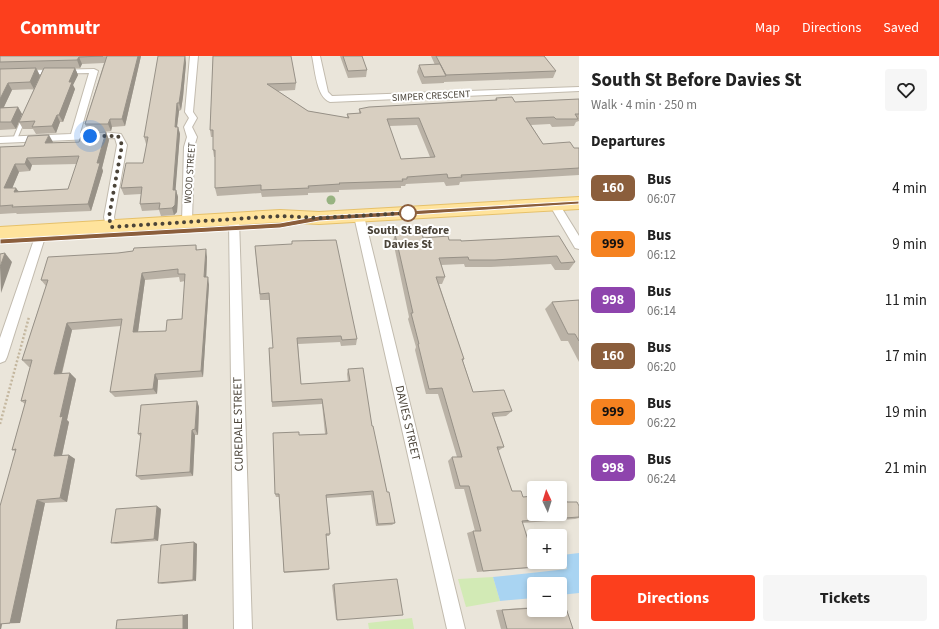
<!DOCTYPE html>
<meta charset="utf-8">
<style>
:root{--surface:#fff;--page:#f6f6f6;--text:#222;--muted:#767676;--accent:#fc3f1d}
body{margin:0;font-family:"Source Sans 3",sans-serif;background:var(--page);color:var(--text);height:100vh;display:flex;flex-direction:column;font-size:15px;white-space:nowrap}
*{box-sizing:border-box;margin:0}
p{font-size:13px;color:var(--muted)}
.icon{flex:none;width:22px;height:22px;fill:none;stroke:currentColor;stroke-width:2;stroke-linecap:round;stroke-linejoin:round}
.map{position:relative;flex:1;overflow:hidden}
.drawer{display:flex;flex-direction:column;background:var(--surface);width:360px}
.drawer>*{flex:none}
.badge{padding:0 8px;border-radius:6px;font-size:14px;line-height:26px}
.needle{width:26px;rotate:356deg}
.controls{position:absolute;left:527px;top:425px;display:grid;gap:8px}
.controls a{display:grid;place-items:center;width:40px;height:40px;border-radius:4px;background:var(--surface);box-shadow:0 2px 6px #0003;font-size:20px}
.you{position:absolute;width:20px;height:20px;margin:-10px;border:3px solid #fff;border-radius:50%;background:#1a73e8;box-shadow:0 0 0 6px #1a73e833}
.map>.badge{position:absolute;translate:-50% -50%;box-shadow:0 0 0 2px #fff}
h2{padding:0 12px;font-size:15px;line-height:36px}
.round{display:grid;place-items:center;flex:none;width:42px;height:42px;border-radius:4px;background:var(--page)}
.headline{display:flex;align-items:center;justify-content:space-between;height:68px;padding:0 12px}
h1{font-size:19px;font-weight:700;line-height:30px}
.action{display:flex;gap:8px;margin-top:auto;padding:8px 12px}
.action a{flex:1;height:46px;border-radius:4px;background:var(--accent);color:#fff;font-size:16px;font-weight:700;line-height:46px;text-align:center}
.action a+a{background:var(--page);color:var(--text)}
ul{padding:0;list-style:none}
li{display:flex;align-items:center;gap:12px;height:56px;padding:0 12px}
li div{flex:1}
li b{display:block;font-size:15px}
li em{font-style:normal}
li .badge{min-width:44px;font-weight:700;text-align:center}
header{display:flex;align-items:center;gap:24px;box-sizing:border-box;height:56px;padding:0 20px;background:var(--accent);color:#fff}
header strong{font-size:19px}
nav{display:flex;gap:22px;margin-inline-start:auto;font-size:14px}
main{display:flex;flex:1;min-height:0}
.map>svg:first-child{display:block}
.residential{fill:#eae5da;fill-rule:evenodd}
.green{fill:#d2eab5}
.water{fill:#a9d4f2}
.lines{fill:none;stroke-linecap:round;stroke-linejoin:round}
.lane-casing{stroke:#c2bbae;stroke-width:2}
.street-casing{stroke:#c2bbae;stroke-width:2}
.primary-casing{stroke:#e6c16a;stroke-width:2}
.path{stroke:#c4b79f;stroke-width:2.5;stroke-dasharray:2 2;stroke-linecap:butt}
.lane{fill:#fff;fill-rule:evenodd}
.street{fill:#fff;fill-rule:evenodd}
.primary{fill:#ffe39c;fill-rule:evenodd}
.tree{fill:#97b381}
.wall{fill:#bab2a6;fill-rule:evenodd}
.shaded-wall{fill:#979187}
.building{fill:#d8cfc1;stroke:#979187;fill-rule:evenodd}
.line{fill:#8b5e3c;stroke:#fff}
.walk{stroke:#4b4439;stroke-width:4;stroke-dasharray:0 7.2}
.stop-dot{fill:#fff;stroke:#8b5e3c;stroke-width:2}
.labels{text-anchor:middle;stroke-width:4;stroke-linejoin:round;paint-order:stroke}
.far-street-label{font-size:10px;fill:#4b4439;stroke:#fff}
.stop-label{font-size:12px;font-weight:bold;fill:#4b4439;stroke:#fff}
.street-label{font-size:12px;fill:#4b4439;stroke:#fff}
</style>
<header>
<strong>Commutr</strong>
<nav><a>Map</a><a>Directions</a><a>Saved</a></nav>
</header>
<main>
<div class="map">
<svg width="579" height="573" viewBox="0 0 579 573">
<rect width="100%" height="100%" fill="#f6f3ec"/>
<path class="residential" d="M0 0H579V573H0ZM534 432H560V458H534ZM534 480H560V506H534ZM534 528H560V554H534Z"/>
<path class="green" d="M493 521 500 545 466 551 458 523Z
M412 562 414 573H369L368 567Z"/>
<path class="water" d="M579 497V537L560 539V528H534V542L500 545 493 521 567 513 562 499Z"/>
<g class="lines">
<g class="lane-casing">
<path id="lane" d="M22 61 26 62 17 83 13 84V83Z"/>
</g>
<g class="street-casing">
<path id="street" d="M190 0H198L193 56 197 62 192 71 197 81 194 91 192 166 187 170 182 166 184 91 187 81 184 71 189 62 185 56Z
M312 0H320L328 36 332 40 579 31V35L330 46C316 41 315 12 312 0Z
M94 13 98 15 80 77 104 76 121 78 127 89 114 161 116 171 111 175 106 171 104 161 117 89 115 82 0 87V81L71 78 89 17 0 19V15Z
M554 145 558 146 579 180V193L575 192 549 148Z
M359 156 364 160 465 573H447L354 160Z
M234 159 239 163 252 573H234L229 163Z
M42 171 47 175 7 301 5 305 0 307V282L37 175Z"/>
</g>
<g class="primary-casing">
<path id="primary" d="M579 141V153L319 168 280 166 0 183V171L280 154 319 156Z"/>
</g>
<path class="path" d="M0 368 29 261"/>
<use href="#lane" class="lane"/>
<use href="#street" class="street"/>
<use href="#primary" class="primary"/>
</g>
<circle class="tree" cx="331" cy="144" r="4.5"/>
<path class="wall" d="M0 0H141L125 70 112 71 111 75H88L85 68 104 7 82 8 80 12H75L78 19 73 29 75 33 63 66H60L56 77 36 78 33 73H23L19 66 43 13H37L40 20 34 33 12 34 4 51H18L22 58 16 73 0 74Z
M185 0 186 7 183 41 181 54 179 55 177 71H178L180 78 175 134H176L178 141 177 156 174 159 161 160 159 154 142 155 140 148 141 138 124 139 121 132 143 107 147 88H146L144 81Z
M213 0 296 27 295 34 278 35 308 55 347 62V58L359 57V53L495 44 496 42 515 46 579 43V65L576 66 574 70 552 71 550 68 531 69 543 88 574 92H579V119L460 126 459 129 446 130 444 126 406 128 405 130H401V132L339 134V136L308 137V139L262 141 261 137 217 140 215 132V101H214L213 94V81H211L210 74ZM417 69 430 101 401 103 389 70Z
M340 0H362L367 14 366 21 348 22Z
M431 0H544L556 15 553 22 444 26V27L422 28 417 16 419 9H435Z
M106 76 109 84 102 112 103 115 91 155 17 158 16 157 0 158V91L24 90 53 86 52 87 79 86ZM77 108 68 133 19 135 12 132 19 116 30 115 32 109Z
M395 178 423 182 461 185 559 180 575 206 569 214H555L551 208 491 211H465L464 208 441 209 445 221 442 228H439L464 303 463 305 473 336 512 355 506 360 494 361 504 391 498 395 512 435 523 441 567 446 579 450V462L575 463 522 467 536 511 529 512 477 516 467 477 473 475H475L464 433H455L448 405 452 401H457L438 338H426L415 294 416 291 408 263 409 261 393 185Z
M196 189 197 194 207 201 206 221 209 229 203 321 158 324 157 338 115 341 110 336 121 270 72 274 62 318 70 317 76 323 67 364 69 366 62 399H69L75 403 67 446 45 447 20 567 2 568 1 573H0L15 395 12 394 25 348 21 345 30 311H29L22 304 46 230 41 224 118 197ZM179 221 180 226 185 225 182 263 166 275 138 276 145 224Z
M255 190 357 283 356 289 341 290 340 286 298 288 301 328 348 326 347 318 348 313 372 370 387 436 395 467 392 469 376 470 371 439 326 442 330 478 329 480H326L329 513 328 514 284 517 279 441H276L275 438 299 379 325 378 322 348 272 351 269 292H273L270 244H260Z
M579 244V306L568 285H561L545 253 552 246Z
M197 345 199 351 198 379H195L193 420 141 424 136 420 141 381 138 378Z
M161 453 158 485 116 488 111 487Z
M194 486 197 488 196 525 162 528 158 527Z
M334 528 337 564 336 563 332 529Z
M560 549H565L573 573H501L496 554 534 551V554H560Z"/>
<path class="shaded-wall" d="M138 0H141L125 70 122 63Z
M185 0 186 7 183 41 181 54 179 47Z
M79 1 82 8 80 12 77 4Z
M36 12 40 20 34 33 30 26Z
M75 12 78 19 73 29 75 33 63 66 59 59 69 26Z
M8 27 12 34 0 59V43Z
M177 47 179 55 176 78 175 71Z
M18 51 22 58 16 73 11 66Z
M57 59 60 66 56 77 52 70Z
M110 63 112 71 111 75 108 68Z
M178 71 180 78 175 141 173 134Z
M106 76 109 84 102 112 103 115 91 155 88 148 97 107Z
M49 79 53 86 49 95 45 87Z
M27 102 32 109 30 115 25 108Z
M15 108 19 116 9 140 4 132Z
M16 132 21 139 14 136Z
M176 134 178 141 177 156 174 159 172 152Z
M206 193 207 201 206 229 204 221Z
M5 197 12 206 1 237 0 211Z
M142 217 145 224 137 283 133 276Z
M208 221 209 229 203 321 201 315Z
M67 267 72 274 60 324 54 318Z
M70 317 76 323 67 364 69 366 61 404 54 400 60 361Z
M155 318 158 324 157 338 153 333Z
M197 345 199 351 198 379 195 373Z
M192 374 195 379 193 420 190 416Z
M69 399 75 403 67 446 60 442Z
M37 444 45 447 20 567H10Z
M157 450 161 453 158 485 154 483Z
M194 486 197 488 196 525 193 524Z
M188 558V573H183V559Z
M0 568H2L1 573H0Z"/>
<path class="building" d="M0 0H103L79 1 77 4 0 6Z
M107 0H138L122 63H110L108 68H85Z
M158 0H185L181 34 179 47H177L175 71H178L173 134H176L175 149 172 152 159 153 160 147 140 148 142 131 121 132 126 107H143L148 81H144Z
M213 0H291L296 27 267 28 308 55 349 62 347 58 361 57 359 53 369 51 497 44 496 42 512 41 515 46 579 43V58H575L578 63H556L554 61 526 62 543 88 570 86 574 92H579V112L461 119 462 121 448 122 447 118 407 121V123H402L403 125 339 127 340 128 308 130 309 132 261 134V129L215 132V94H213V74H210ZM419 62 435 101 401 103 387 63Z
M343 0H362L367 14 348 15Z
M436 0H544L556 15 446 19Z
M440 8 446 20 424 21 419 9Z
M36 12 30 26 8 27 0 43V13Z
M44 12H75L69 26H72L59 59H57L52 70 32 71 35 65 19 66Z
M18 51 11 66H0V52Z
M106 76 97 107H100L88 148 12 151 13 149 0 150V91L24 90 28 80 49 79 45 87 79 86 82 77ZM79 100 68 133 14 136 16 132H4L15 108H25L27 102Z
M422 176 423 182 448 180 449 184H461V185L559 180 575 206 561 207 557 200 495 204H469L468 201 439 202 445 221H436L464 303H462L473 336 504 334 512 355 492 357 504 391H497L512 435H521L523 441 534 440V458H560V439L563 438 567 446H577L579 450V461L522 465 534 503V506H535L536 511 483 515 473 475H481L469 430H460L452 401H462L442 332 429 333 418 288H419L411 257H413L395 178Z
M336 184 357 283 342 284 341 280 297 282 301 328 350 325 348 313 363 312 372 370H373L387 436H389L395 467 378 468 373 435 326 439 330 478H326L329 513 284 516 279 438H275L273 377 299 376V379L327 378 322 343 272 346 269 292H273L269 237 260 238 255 190 292 188V185Z
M196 189V194L206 193 204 221H208L201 315 155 318 153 333 110 336 122 263 67 267 54 318 70 317 60 361 63 360 54 400 69 399 60 442 37 444 10 567 0 568V450L16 393 12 394 26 344 21 345 32 304H22L48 224H41L48 201 118 197 133 195 134 192ZM178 213V218H185L182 263 167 264 166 275 133 276 142 217Z
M5 197 0 211V198Z
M579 244V285L575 278H568L552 246Z
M197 345 195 373 192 374 190 416 136 420 141 377 138 378 141 349Z
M157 450 154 483 111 487 116 453Z
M194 486 193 524 158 527 161 489Z
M397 523 403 559 337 564 334 528Z
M565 549 573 573H507L502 554 534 552V554H560V550Z
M183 559V573H116L117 564Z"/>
<path class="line" d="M579 145V148L319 165 280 172 0 188V183L280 167 319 160Z"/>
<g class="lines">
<path class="walk" d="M90 80H118L122 89 109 161 111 171 280 160 319 162 408 157"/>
</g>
<circle class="stop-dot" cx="408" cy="157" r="8"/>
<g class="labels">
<g class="far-street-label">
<text transform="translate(431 39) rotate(-3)" y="4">SIMPER CRESCENT</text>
<text transform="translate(189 117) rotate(-86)" y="4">WOOD STREET</text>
</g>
<g class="stop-label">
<text x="408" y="178">South St Before<tspan x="408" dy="14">Davies St</tspan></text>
</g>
<g class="street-label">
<text transform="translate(408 367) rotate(77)" y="4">DAVIES STREET</text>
<text transform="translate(238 368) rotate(-91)" y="4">CUREDALE STREET</text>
</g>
</g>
</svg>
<div class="controls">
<a><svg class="needle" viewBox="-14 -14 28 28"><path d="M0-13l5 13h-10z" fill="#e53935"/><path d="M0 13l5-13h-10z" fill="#767676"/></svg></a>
<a>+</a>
<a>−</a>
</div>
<div class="you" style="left:90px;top:80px"></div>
</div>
<section class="drawer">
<div class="headline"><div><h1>South St Before Davies St</h1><p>Walk · 4 min · 250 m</p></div><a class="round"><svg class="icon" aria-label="heart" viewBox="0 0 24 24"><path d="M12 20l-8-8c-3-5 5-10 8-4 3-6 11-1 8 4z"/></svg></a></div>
<h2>Departures</h2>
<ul>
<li><span class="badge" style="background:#8b5e3c;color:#fff">160</span><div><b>Bus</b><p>06:07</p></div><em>4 min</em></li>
<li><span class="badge" style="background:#f58220;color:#111">999</span><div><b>Bus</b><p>06:12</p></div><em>9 min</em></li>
<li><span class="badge" style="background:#8e44ad;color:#fff">998</span><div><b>Bus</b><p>06:14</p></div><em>11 min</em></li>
<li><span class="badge" style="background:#8b5e3c;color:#fff">160</span><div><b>Bus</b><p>06:20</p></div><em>17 min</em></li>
<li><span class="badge" style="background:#f58220;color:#111">999</span><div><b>Bus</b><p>06:22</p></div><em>19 min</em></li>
<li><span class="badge" style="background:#8e44ad;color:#fff">998</span><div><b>Bus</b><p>06:24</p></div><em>21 min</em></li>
</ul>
<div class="action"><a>Directions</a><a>Tickets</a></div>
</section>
</main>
